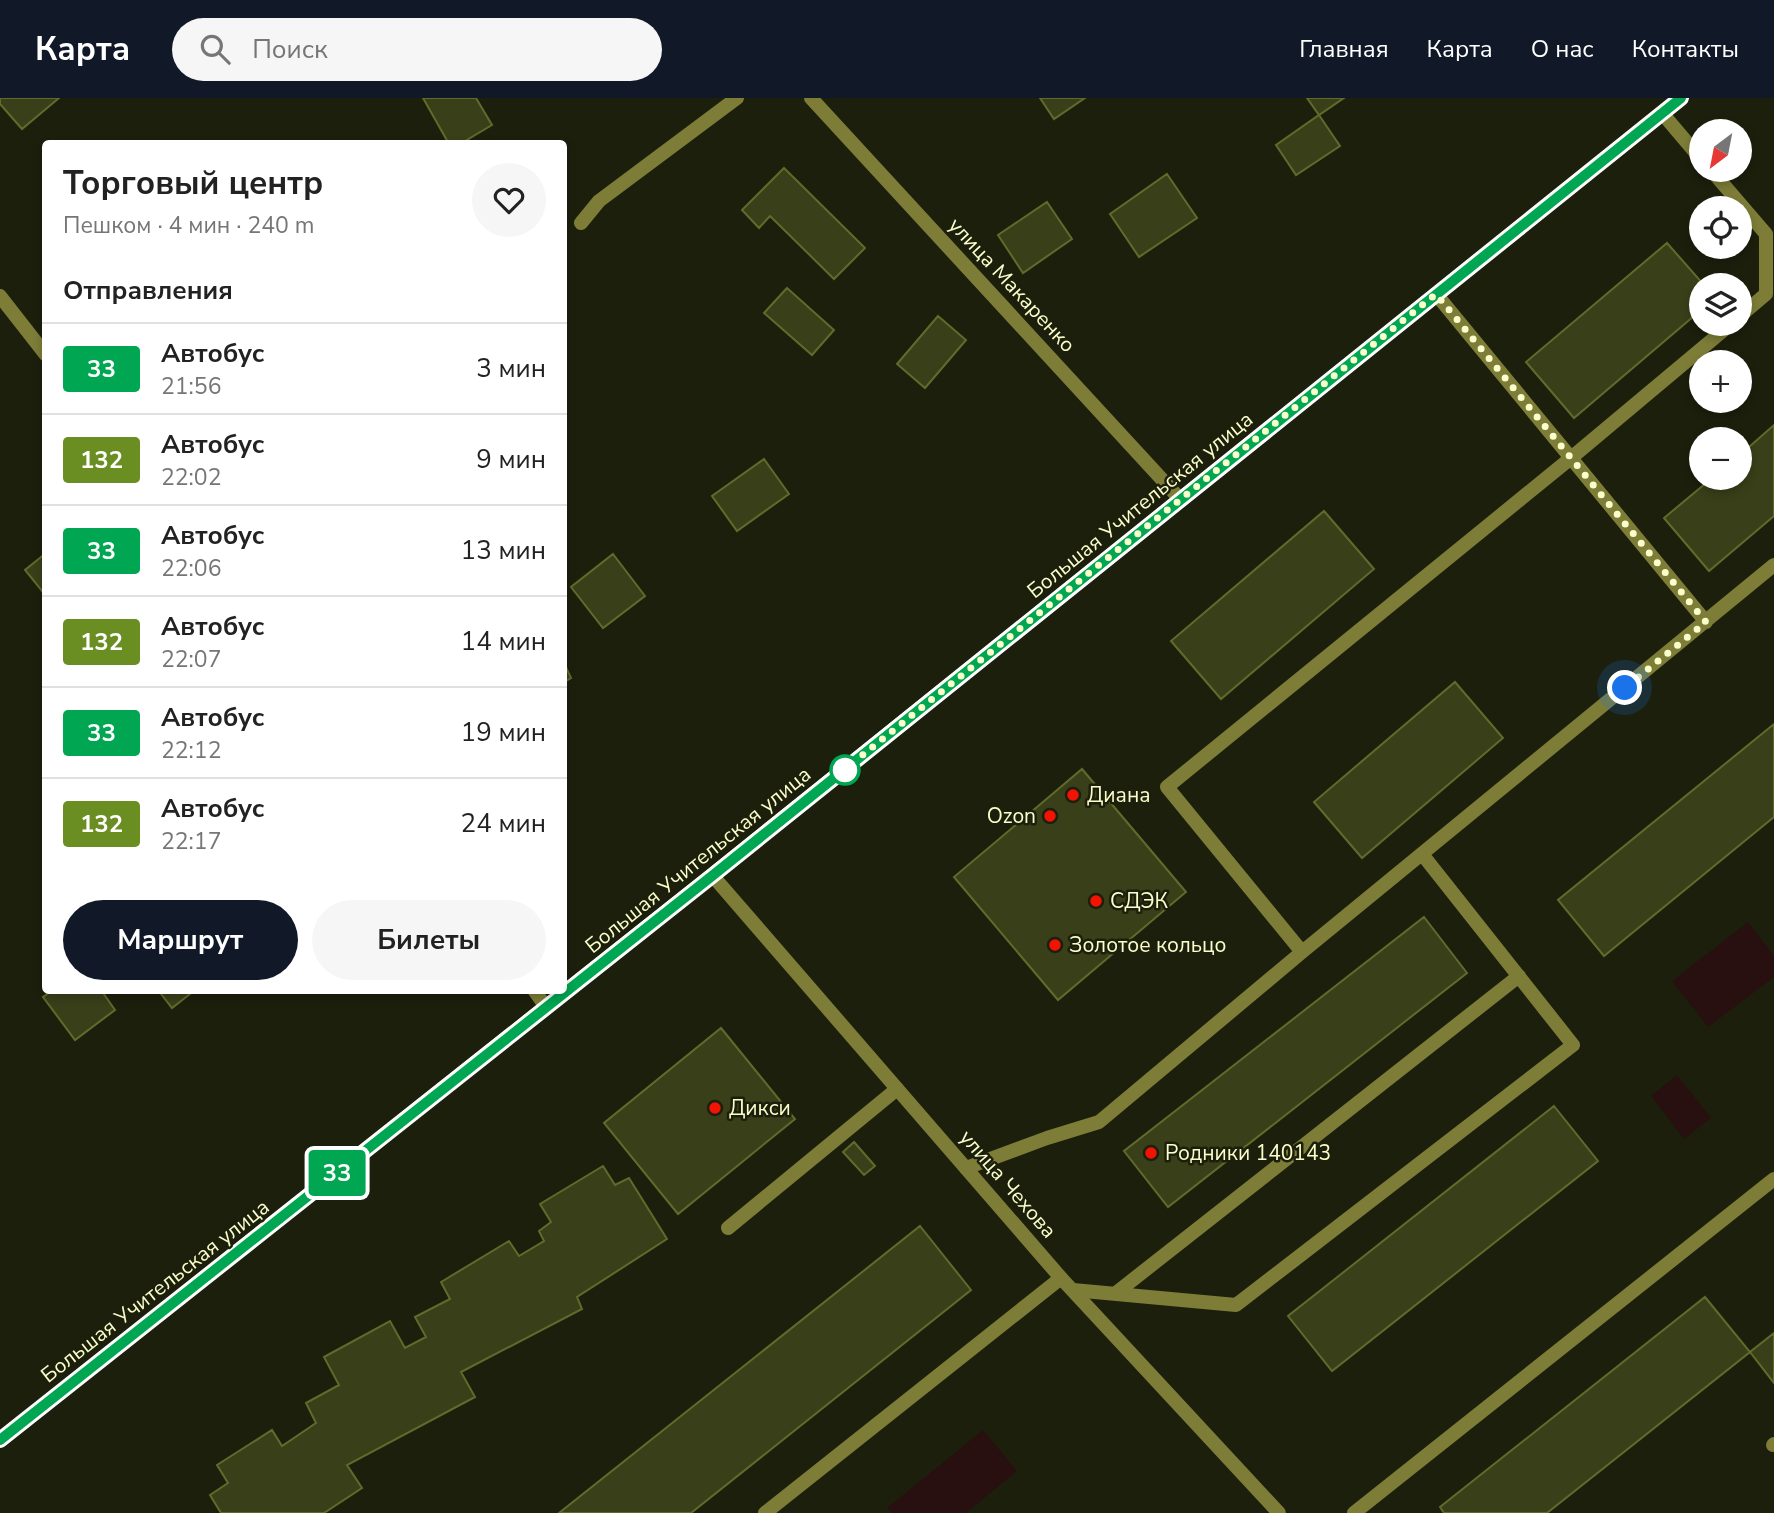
<!DOCTYPE html>
<html lang="ru">
<meta charset="utf-8">
<style>
:root{--surface:#fff;--page:#f6f6f6;--text:#222;--muted:#767676;--line:#e0e0e0;--accent:#111827}
body{margin:0;font-family:"Nunito Sans",sans-serif;background:var(--page);color:var(--text);height:100vh;display:flex;flex-direction:column;font-size:26px;white-space:nowrap}
*{box-sizing:border-box;margin:0}
p{font-size:23px;color:var(--muted)}
.icon{flex:none;width:38px;height:38px;fill:none;stroke:currentColor;stroke-width:2;stroke-linecap:round;stroke-linejoin:round}
.map{position:relative;flex:1;overflow:hidden}
.panel{position:absolute;left:42px;top:42px;width:525px;height:854px;display:flex;flex-direction:column;background:var(--surface);border-radius:7px;box-shadow:0 4px 10px #0003}
.panel>*{flex:none}
.badge{padding:0 14px;border-radius:5px;font-size:24px;line-height:46px}
.needle{width:46px;rotate:212deg}
.fabs{position:absolute;left:1689px;top:21px;display:grid;gap:14px}
.fabs a{display:grid;place-items:center;width:63px;height:63px;border-radius:50%;background:var(--surface);box-shadow:0 4px 10px #0003;font-size:35px}
.you{position:absolute;width:35px;height:35px;margin:-18px;border:5px solid #fff;border-radius:50%;background:#1a73e8;box-shadow:0 0 0 10px #1a73e833}
.map>.badge{position:absolute;translate:-50% -50%;box-shadow:0 0 0 4px #fff}
h2{padding:0 21px;font-size:26px;line-height:63px}
.round{display:grid;place-items:center;flex:none;width:74px;height:74px;border-radius:37px;background:var(--page)}
.headline{display:flex;align-items:center;justify-content:space-between;height:119px;padding:0 21px}
h1{font-size:33px;font-weight:700;line-height:52px}
.button{display:flex;gap:14px;margin-top:auto;padding:14px 21px}
.button a{flex:1;height:80px;border-radius:42px;background:var(--accent);color:#fff;font-size:28px;font-weight:700;line-height:80px;text-align:center}
.button a+a{background:var(--page);color:var(--text)}
ul{padding:0;list-style:none}
li{display:flex;align-items:center;gap:21px;height:91px;padding:0 21px;border-top:2px solid var(--line)}
li div{flex:1}
li b{display:block;font-size:26px}
li em{font-style:normal}
li .badge{min-width:77px;font-weight:700;text-align:center}
header{display:flex;align-items:center;gap:42px;box-sizing:border-box;height:98px;padding:0 35px;background:var(--accent);color:#fff}
header strong{font-size:33px}
nav{display:flex;gap:38px;margin-inline-start:auto;font-size:24px}
.search{width:490px;height:63px;background:var(--page);display:flex;align-items:center;gap:18px;box-sizing:border-box;padding:0 24px;border-radius:38px;color:var(--muted);font-size:26px}
.map>svg:first-child{display:block}
.green{fill:#281011}
.building{fill:#393f19;stroke:#606b2b;stroke-width:2}
.lines{fill:none;stroke-linecap:round;stroke-linejoin:round}
.service{stroke:#7d7d38;stroke-width:14}
.minor{stroke:#7d7d38;stroke-width:14}
.secondary{stroke:#fdfc63;stroke-width:14}
.line-casing{stroke:#fff;stroke-width:16}
.line{stroke:#00a651;stroke-width:10}
.walk{stroke:#fafeca;stroke-width:7;stroke-dasharray:0 12.6}
.stop-dot{fill:#fff;stroke:#00a651;stroke-width:3.5}
.poi-dot{fill:#f21303;stroke:#1c1f0c;stroke-width:2.5}
.labels{text-anchor:middle;stroke-width:5;stroke-linejoin:round;paint-order:stroke}
.street-label{font-size:21px;fill:#fafeca;stroke:#1c1f0c}
.poi-label{font-size:21px;fill:#fafeca;stroke:#1c1f0c;text-anchor:start}
</style>
<header>
<strong>Карта</strong>
<div class="search"><svg class="icon" aria-label="search" viewBox="0 0 24 24"><circle cx="10" cy="10" r="6"/><path d="M15 15l6 6"/></svg>Поиск</div>
<nav><a>Главная</a><a>Карта</a><a>О нас</a><a>Контакты</a></nav>
</header>
<div class="map">
<svg width="1774" height="1415" viewBox="0 0 1774 1415">
<rect width="100%" height="100%" fill="#1c1f0c"/>
<path class="green" d="M1748 824 1774 858V879L1708 929 1672 883Z
M1677 977 1711 1020 1684 1041 1651 998Z
M983 1332 1017 1373 966 1415H892L887 1410Z"/>
<path class="building" d="M0 0H59L22 31 0 6Z
M423 0H476L492 27 460 46H449Z
M1040 0H1085L1054 21Z
M1307 0H1344L1319 17Z
M1319 17 1340 48 1296 77 1276 47Z
M784 70 865 150 834 181 770 118 759 130 742 112Z
M1167 76 1197 120 1139 159 1110 116Z
M1047 104 1072 141 1023 175 998 137Z
M1667 145 1704 187H1701V212L1574 320 1526 264Z
M787 190 834 232 812 257 764 215Z
M938 218 966 242 925 290 897 266Z
M1774 327V418L1709 473 1664 420 1712 380H1740V357Z
M764 361 789 396 737 433 712 398Z
M1324 413 1374 471 1221 601 1171 543Z
M46 455V498L25 472Z
M613 456 645 498 603 530 571 489Z
M564 565 571 580 564 584Z
M1455 584 1503 640 1362 760 1314 704Z
M1774 626V719L1604 858 1558 802Z
M1082 671 1186 794 1058 902 954 779Z
M1424 819 1467 875 1168 1109 1124 1053Z
M53 892H101L115 912 75 942 43 899Z
M158 892H195L172 910Z
M721 930 795 1021 678 1116 604 1025Z
M1554 1008 1598 1063 1332 1273 1288 1218Z
M854 1044 875 1068 864 1077 843 1054Z
M603 1068 615 1087 629 1080 667 1141 577 1199 582 1211 461 1274 475 1299 347 1367 362 1390 324 1415H221L210 1397 228 1385 217 1367 272 1332 282 1348 316 1325 306 1305 339 1287 324 1259 390 1223 405 1250 426 1239 415 1219 450 1201 441 1184 509 1143 519 1158 544 1143 539 1133 551 1124 540 1106Z
M920 1128 971 1192 691 1415H559Z
M1705 1199 1750 1254 1547 1415H1444L1440 1409Z
M1774 1235V1285L1750 1254Z"/>
<g class="lines">
<path class="service" d="M1662 15 1701 61
M1711 72 1766 136V196L1740 218
M581 125 599 103 737 0
M1436 196 1706 524
M1302 854 1167 689 1571 360 1731 226
M966 1070 1047 1040 1099 1024 1302 854 1774 467
M728 1130 897 991
M1073 1192 1236 1207 1573 947 1422 756
M1116 1195 1519 878
M1773 1347 1774 1346
M765 1415 1061 1180
M1354 1415 1774 1081"/>
<path class="minor" d="M811 0 1181 402
M0 198 46 257
M712 777 1061 1180 1279 1415
M534 892 546 909"/>
<path class="secondary" d="M0 1342 712 777 1681 0"/>
</g>
<g class="lines">
<g class="line-casing">
<path id="line" d="M0 1342 712 778 1681 0"/>
</g>
<use href="#line" class="line"/>
<path class="walk" d="M845 672 839 676 1436 196 1706 524 1625 590"/>
</g>
<circle class="stop-dot" cx="845" cy="672" r="14"/>
<g class="poi-dot">
<circle cx="1073" cy="697" r="7"/>
<circle cx="1050" cy="718" r="7"/>
<circle cx="1096" cy="803" r="7"/>
<circle cx="1055" cy="847" r="7"/>
<circle cx="715" cy="1010" r="7"/>
<circle cx="1151" cy="1055" r="7"/>
</g>
<g class="labels">
<g class="street-label">
<text transform="translate(1012 187) rotate(47)" y="7">улица Макаренко</text>
<text transform="translate(1140 407) rotate(-39)" y="7">Большая Учительская улица</text>
<text transform="translate(698 762) rotate(-39)" y="7">Большая Учительская улица</text>
<text transform="translate(1008 1086) rotate(49)" y="7">улица Чехова</text>
<text transform="translate(155 1193) rotate(-38)" y="7">Большая Учительская улица</text>
</g>
<g class="poi-label">
<text x="1087" y="704">Диана</text>
<text x="1036" y="725" text-anchor="end">Ozon</text>
<text x="1110" y="810">СДЭК</text>
<text x="1069" y="854">Золотое кольцо</text>
<text x="729" y="1017">Дикси</text>
<text x="1165" y="1062">Родники 140143</text>
</g>
</g>
</svg>
<div class="fabs">
<a><svg class="needle" viewBox="-14 -14 28 28"><path d="M0-13l5 13h-10z" fill="#e53935"/><path d="M0 13l5-13h-10z" fill="#767676"/></svg></a>
<a><svg class="icon" aria-label="locate" viewBox="0 0 24 24"><circle cx="12" cy="12" r="6"/><path d="M12 2v4M12 18v4M2 12h4M18 12h4"/></svg></a>
<a><svg class="icon" aria-label="layers" viewBox="0 0 24 24"><path d="M12 4l9 5-9 5-9-5zM3 14l9 5 9-5"/></svg></a>
<a>+</a>
<a>−</a>
</div>
<div class="you" style="left:1625px;top:590px"></div>
<b class="badge" style="left:337px;top:1075px;background:#00a651;color:#fff">33</b>
<section class="panel">
<div class="headline"><div><h1>Торговый центр</h1><p>Пешком · 4 мин · 240 m</p></div><a class="round"><svg class="icon" aria-label="heart" viewBox="0 0 24 24"><path d="M12 20l-8-8c-3-5 5-10 8-4 3-6 11-1 8 4z"/></svg></a></div>
<h2>Отправления</h2>
<ul>
<li><span class="badge" style="background:#00a651;color:#fff">33</span><div><b>Автобус</b><p>21:56</p></div><em>3 мин</em></li>
<li><span class="badge" style="background:#6b8e23;color:#fff">132</span><div><b>Автобус</b><p>22:02</p></div><em>9 мин</em></li>
<li><span class="badge" style="background:#00a651;color:#fff">33</span><div><b>Автобус</b><p>22:06</p></div><em>13 мин</em></li>
<li><span class="badge" style="background:#6b8e23;color:#fff">132</span><div><b>Автобус</b><p>22:07</p></div><em>14 мин</em></li>
<li><span class="badge" style="background:#00a651;color:#fff">33</span><div><b>Автобус</b><p>22:12</p></div><em>19 мин</em></li>
<li><span class="badge" style="background:#6b8e23;color:#fff">132</span><div><b>Автобус</b><p>22:17</p></div><em>24 мин</em></li>
</ul>
<div class="button"><a>Маршрут</a><a>Билеты</a></div>
</section>
</div>
